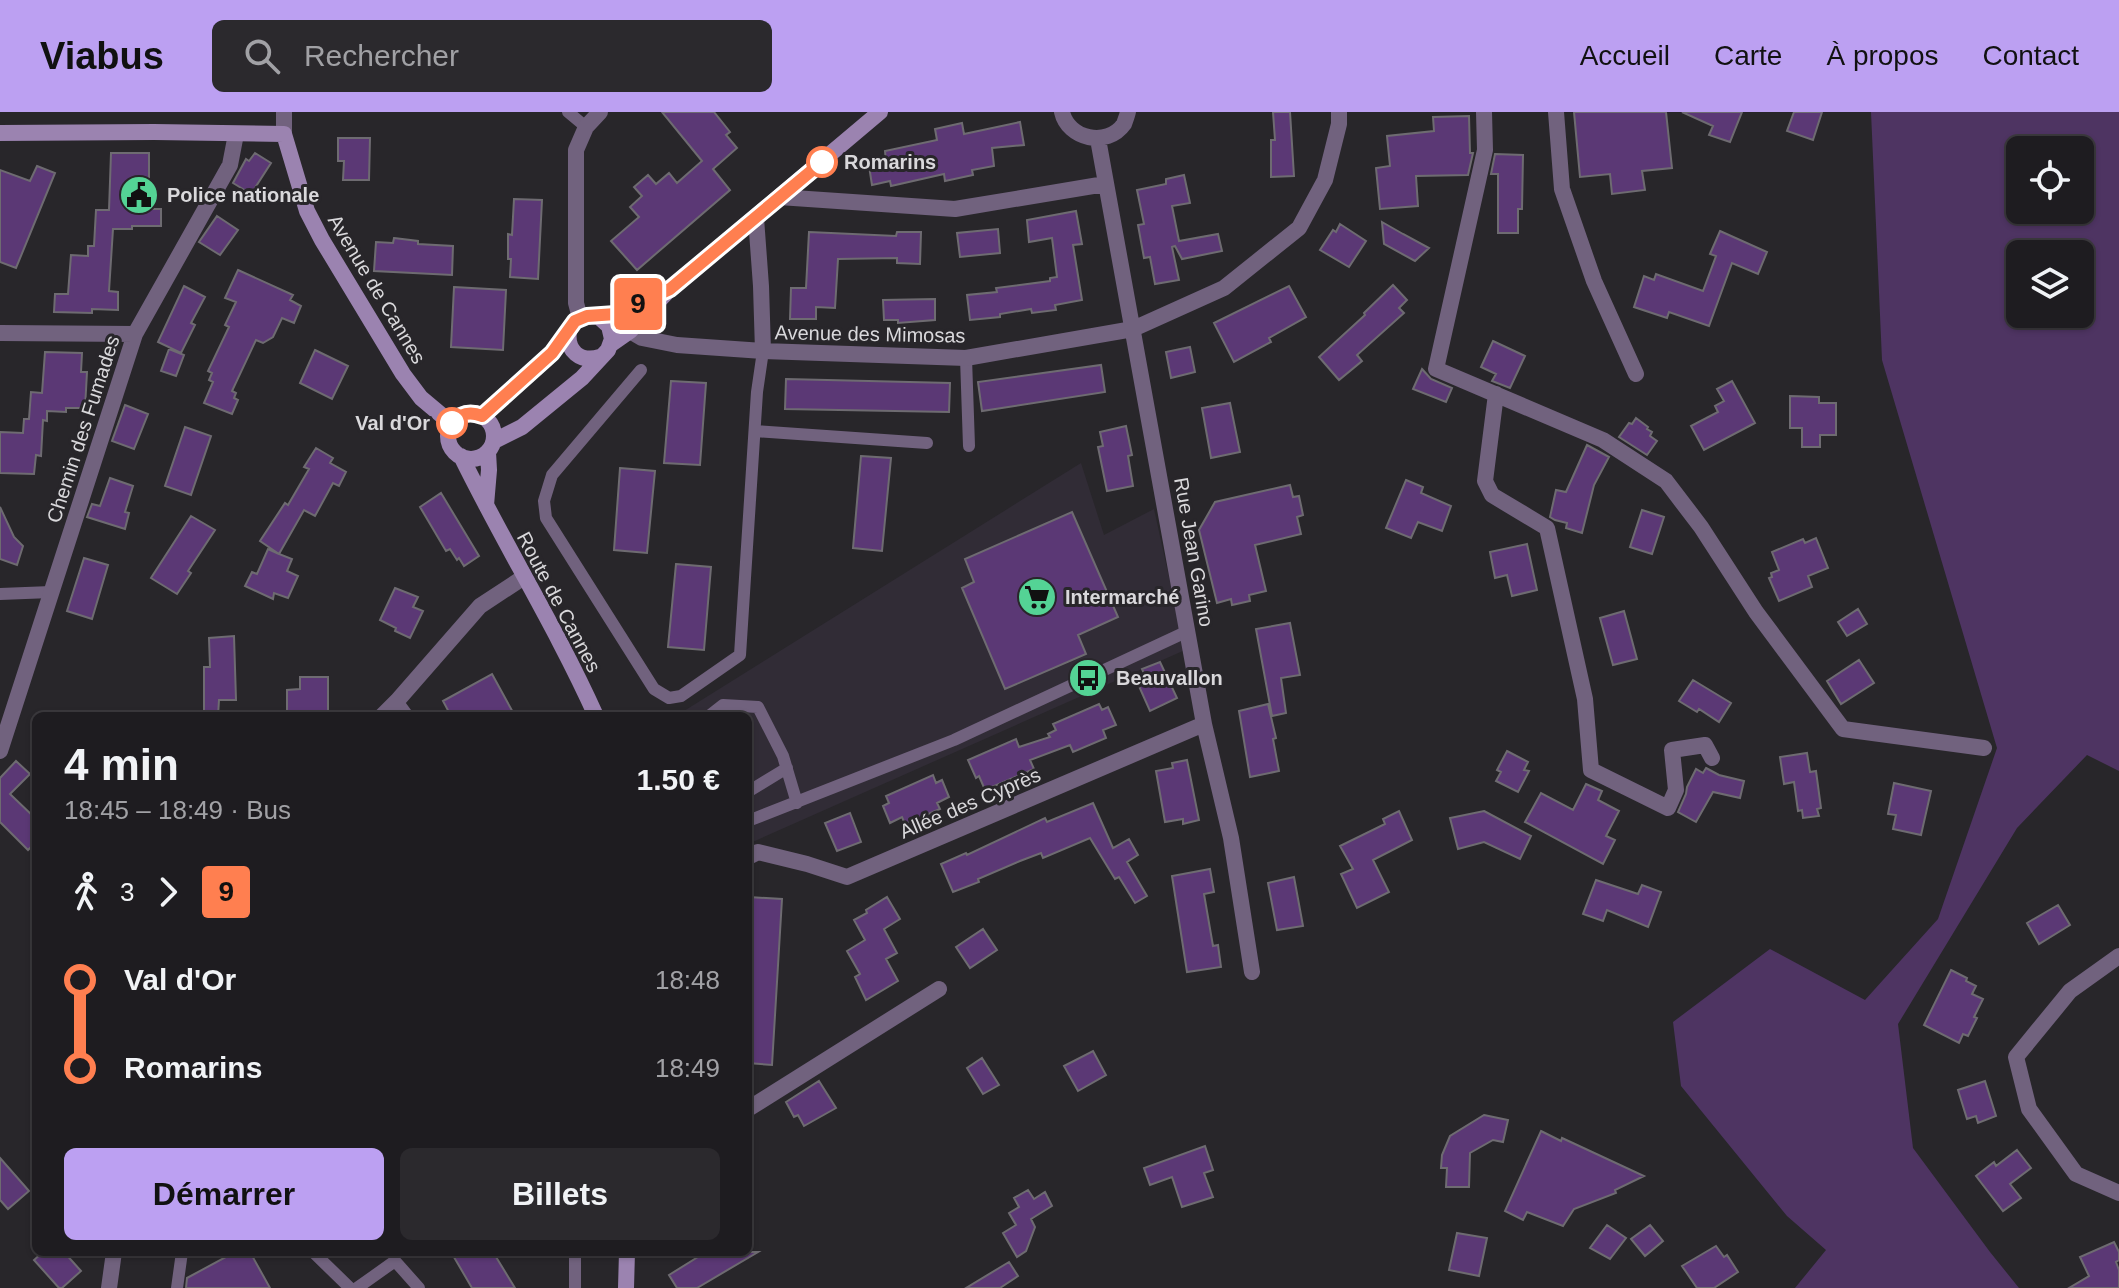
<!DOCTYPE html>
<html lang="fr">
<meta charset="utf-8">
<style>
:root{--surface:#1e1c20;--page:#2b292d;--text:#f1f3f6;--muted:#a1a1a5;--line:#3c3a3e;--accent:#bca0f2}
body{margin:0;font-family:Arial,sans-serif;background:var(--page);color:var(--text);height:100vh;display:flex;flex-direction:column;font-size:30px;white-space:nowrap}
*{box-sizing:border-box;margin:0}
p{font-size:26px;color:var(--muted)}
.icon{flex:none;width:44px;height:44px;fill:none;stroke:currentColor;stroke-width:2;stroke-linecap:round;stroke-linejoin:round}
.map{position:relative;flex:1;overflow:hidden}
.drawer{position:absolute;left:32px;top:600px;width:720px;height:544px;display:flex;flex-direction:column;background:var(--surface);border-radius:12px;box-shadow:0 2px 6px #0004,0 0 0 2px var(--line)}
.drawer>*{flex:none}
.badge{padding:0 16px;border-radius:6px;font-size:28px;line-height:52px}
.controls{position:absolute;left:2006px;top:24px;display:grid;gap:16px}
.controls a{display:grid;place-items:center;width:88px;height:88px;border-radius:12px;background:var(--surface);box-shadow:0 2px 6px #0004,0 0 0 2px var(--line);font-size:40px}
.map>.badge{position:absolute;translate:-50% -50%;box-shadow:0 0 0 4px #fff}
.legs{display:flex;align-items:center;gap:12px;height:88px;padding:0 32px;font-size:26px}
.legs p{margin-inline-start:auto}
.headline{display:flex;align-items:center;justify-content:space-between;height:136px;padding:0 32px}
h1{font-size:44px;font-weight:700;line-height:60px}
.action{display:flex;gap:16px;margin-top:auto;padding:16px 32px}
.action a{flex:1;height:92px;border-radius:12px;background:var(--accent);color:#111;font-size:32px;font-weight:700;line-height:92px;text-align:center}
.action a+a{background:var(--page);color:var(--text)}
ul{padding:0 32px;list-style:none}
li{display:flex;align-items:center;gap:28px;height:88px;font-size:30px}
li i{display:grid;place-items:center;width:12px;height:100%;margin:0 10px;background:currentColor}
li i::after{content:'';width:20px;height:20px;margin:-10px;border:6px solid;border-radius:50%;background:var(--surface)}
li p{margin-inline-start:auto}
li:first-child i{background:linear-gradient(#0000 50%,currentColor 0)}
li:last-child i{background:linear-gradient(currentColor 50%,#0000 0)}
header{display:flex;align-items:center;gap:48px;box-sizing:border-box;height:112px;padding:0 40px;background:var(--accent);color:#111}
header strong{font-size:38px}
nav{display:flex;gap:44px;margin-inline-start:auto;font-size:28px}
.search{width:560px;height:72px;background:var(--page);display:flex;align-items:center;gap:20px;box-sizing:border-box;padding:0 28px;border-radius:12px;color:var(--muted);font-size:30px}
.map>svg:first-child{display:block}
.built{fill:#312c36}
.green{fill:#4e3462;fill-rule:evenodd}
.building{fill:#5b3875;stroke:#6e6b71;stroke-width:2}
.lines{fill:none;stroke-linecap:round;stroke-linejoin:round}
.lane{stroke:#71627e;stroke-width:12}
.street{stroke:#71627e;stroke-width:16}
.secondary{stroke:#9b83b0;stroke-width:16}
.line-1-casing{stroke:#fff;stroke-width:18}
.line-1{stroke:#ff7f50;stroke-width:12}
.stop-1-dot{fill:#fff;stroke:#ff7f50;stroke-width:4}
.labels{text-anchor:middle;stroke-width:6;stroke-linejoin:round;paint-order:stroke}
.stop-label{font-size:20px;font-weight:bold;fill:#d9d8db;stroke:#28262a;text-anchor:start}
.poi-label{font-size:20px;font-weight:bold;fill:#d9d8db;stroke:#28262a;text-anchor:start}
.street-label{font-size:20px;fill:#d9d8db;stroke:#28262a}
</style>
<header>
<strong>Viabus</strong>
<div class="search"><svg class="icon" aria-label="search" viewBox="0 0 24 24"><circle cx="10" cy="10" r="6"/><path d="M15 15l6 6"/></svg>Rechercher</div>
<nav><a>Accueil</a><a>Carte</a><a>À propos</a><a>Contact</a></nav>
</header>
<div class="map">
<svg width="2119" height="1176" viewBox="0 0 2119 1176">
<rect width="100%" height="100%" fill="#28262a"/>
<path class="built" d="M1081 351 1104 423 1154 397 1185 538 748 732V604H676Z"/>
<path class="green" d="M1871 0H2119V659L2087 643 2017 716 1898 912 1913 1036 1990 1140 2019 1176H1795L1826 1138 1787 1104 1681 974 1673 910 1770 837 1865 888 1938 807 1997 636 1882 248ZM2020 38H2080V98H2020ZM2020 142H2080V202H2020Z"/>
<path class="building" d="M662 0H714L730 20 726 23 737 36 713 57 730 78 637 158 611 129 639 105 630 95 642 84 634 75 648 63 656 72 669 61 677 71 702 49Z
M1273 0H1290L1294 64 1271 65V28H1275Z
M1574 0H1666L1672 56 1642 59 1645 78 1612 82 1610 62 1580 65Z
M1682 0H1742L1730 30 1709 23 1713 14Z
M1794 0H1822L1813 28 1787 19Z
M1469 4 1470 41H1473L1468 63 1416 64 1418 94 1380 97 1376 56 1390 54 1387 24 1434 19 1433 5Z
M1020 10 1024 33 992 36 994 54 972 58 973 63 945 69 944 62 891 74 890 69 872 73 869 54 886 50 885 39 937 28 935 17 962 11 964 22Z
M338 26H370L369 68H343L344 49H338Z
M111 41H149V80H154L153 97H161V114H132V117H113L109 179 118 180V198L92 197V201L54 200 55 182H68L71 143 88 144V134H94L96 98H109Z
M255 41 271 51 251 82 233 71 246 47 249 49Z
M1495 42 1523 43 1522 97H1518V121H1498V62H1491Z
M37 54 55 61 16 156 0 150V58L30 69Z
M1184 63 1190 91 1172 94 1179 129 1218 122 1222 139 1182 147 1175 134 1172 135 1179 168 1155 172 1150 145 1144 146 1138 113 1144 112 1137 78 1166 72V67Z
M514 87 542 88 538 167 510 165 511 147H508V122L512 123Z
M1076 99 1082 132 1073 133 1082 188 1055 193 1056 198 1032 201 1031 197 1000 202V205L970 208 967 183 997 180 996 176 1050 169V166L1057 165 1052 126 1029 130 1027 108Z
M217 104 238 118 220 143 199 130Z
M1382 110 1403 122 1429 136 1415 149 1384 132Z
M1340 112 1366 129 1349 155 1320 138 1333 118 1336 120Z
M998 117 1000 141 960 145 957 121Z
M1720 119 1767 140 1758 162 1732 151 1709 214 1669 200 1667 206 1634 195 1644 164 1654 168 1656 162 1703 179 1716 144 1710 142Z
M809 120 896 124 897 120H921L920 152 897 151V146L838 147 835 196 816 195V207H790L791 176H806Z
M394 126 418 129V132L453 134 452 163 374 159 376 130 393 131Z
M238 158 293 183 290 188 301 194 294 211 282 206 273 225 263 231 256 228 232 279 236 281 234 286 238 288 232 302 204 291 213 270 209 268 212 261 208 259 229 215 225 213 236 190 225 186Z
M1393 173 1407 188 1399 196 1404 201 1357 243 1362 249 1339 268 1319 245 1365 203 1364 201Z
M184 174 205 185 191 211 195 213 181 241 158 230Z
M1289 174 1306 205 1269 226 1271 230 1234 250 1214 211Z
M454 175 506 178 503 238 451 235Z
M935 187V208L898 211V208H884L883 188Z
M1493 229 1525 244 1510 276 1492 269 1496 262 1481 255Z
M1190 235 1195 260 1171 266 1166 240Z
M169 237 184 243 176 264 161 259Z
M315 238 348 254 332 287 300 271Z
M45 240 82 241 81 260H87L85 296H66V300L47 299V309L43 308 41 344 36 343 34 362 0 361V320L23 321 24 307H29L31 280 42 281Z
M1101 253 1105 280 982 299 978 270Z
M1422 257 1431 267 1452 276 1446 290 1413 277Z
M786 267 950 271 949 300 785 297Z
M671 269 706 271 700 353 664 351Z
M1732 269 1755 311 1704 338 1691 314 1718 300 1715 294 1724 289 1717 277Z
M1790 284 1819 285V291H1836V323H1820V335H1802V316H1790Z
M1230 291 1240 340 1211 346 1202 296Z
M125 293 148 302 134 337 112 329Z
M1636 306 1648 315 1647 317 1652 320 1650 324 1657 329 1647 343 1619 325 1629 311 1632 312Z
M1126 314 1132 343 1128 344 1133 374 1107 379 1098 335 1103 334 1100 320Z
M185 315 211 324 191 383 165 374Z
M1587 333 1609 345 1594 373 1582 421 1566 416 1567 411 1555 408 1550 405 1556 378 1566 380Z
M316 336 333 346 330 351 346 360 339 374 333 371 315 404 304 398 279 442 292 447 287 459 298 464 288 486 274 481 273 487 245 474 252 460 257 462 268 437 279 442 260 429 285 391 288 393 309 357 304 355Z
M861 344 891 346 882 439 853 436Z
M620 356 655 359 647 441 614 438Z
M110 366 133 374 125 400 129 401 125 417 87 405 92 392 100 394Z
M1406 368 1423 375 1421 381 1451 394 1442 419 1418 410 1411 426 1386 416Z
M1290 373 1293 385 1299 384 1303 403 1297 405 1301 422 1255 433 1266 479 1249 483 1250 489 1232 493 1231 487 1217 491 1199 418 1215 390Z
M441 381 479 444 464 454 459 446 457 448 450 437 446 439 420 395Z
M0 395 14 425 23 434 17 453 0 447Z
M1642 398 1664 405 1652 442 1630 435Z
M1072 400 1118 505 1078 523 1086 542 1005 577 962 476 974 470 965 447Z
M191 404 215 418 188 459 191 461 177 482 151 466Z
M1816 426 1828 456 1808 464 1812 475 1779 489 1769 466 1772 465 1771 461 1779 458 1772 440 1803 427 1805 431Z
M1527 432 1537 478 1512 484 1507 463 1495 466 1490 440Z
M84 446 108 453 92 507 67 499Z
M676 452 711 455 704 538 668 535Z
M395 476 418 485 413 495 423 499 410 526 395 519 396 516 380 508Z
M1858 497 1867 512 1847 524 1838 510Z
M1624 499 1637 547 1613 553 1600 506Z
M1290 511 1300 563 1281 566 1286 601 1272 604 1256 517Z
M234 524 236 588H219L218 604H204V555H210L209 526Z
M1859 548 1874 571 1841 592 1827 569Z
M1160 550 1177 586 1150 599 1138 572 1147 568 1142 557Z
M492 562 515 604H451L443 589Z
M300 565H328V604H287V578L300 577Z
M1693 568 1731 591 1719 610 1699 597 1697 600 1679 589Z
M1099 592 1102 598 1108 595 1116 613 1103 618 1106 626 1073 640 1070 633 1030 648 1034 657 985 678 979 664 976 666 968 648 1016 627 1019 635 1050 625 1048 622 1056 618 1053 612Z
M1268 592 1276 626 1273 627 1279 659 1250 665 1239 599Z
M1507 639 1528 650 1524 658 1529 659 1518 680 1496 669 1501 660 1497 658Z
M1807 641 1810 660 1816 659 1821 696 1817 697 1819 704 1803 706 1802 698 1798 699 1794 670 1784 672 1780 645Z
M1187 648 1199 708 1183 712V707L1165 710 1156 659 1173 656 1172 651Z
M16 649 30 662 10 682 36 707V730L28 738 0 710V666Z
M1706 656 1719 663 1744 669 1740 686 1713 680 1696 710 1678 700 1686 682 1687 675 1696 657 1703 661Z
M933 663 936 671 942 668 949 685 937 691 940 697 905 712 902 705 890 711 883 694 889 691 886 684Z
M1894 671 1931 679 1921 723 1893 717 1896 703 1888 702Z
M1586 672 1602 679 1598 688 1619 699 1606 724 1615 728 1603 752 1525 710 1541 681 1573 698Z
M1093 691 1113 736 1129 727 1138 743 1127 750 1147 784 1135 791 1119 765 1115 767 1090 726 1043 746 1041 741 1020 749 978 767 979 770 953 780 941 752 966 741 967 743 1045 706 1047 710Z
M1399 699 1412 728 1373 748 1389 780 1357 796 1341 762 1353 757 1340 734 1385 712 1383 707Z
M1484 699 1531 724 1520 747 1484 730 1458 737 1450 706Z
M850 701 861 730 837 739 825 711Z
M1210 757 1214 780 1204 782 1213 834 1218 833 1221 855 1187 860 1172 764Z
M1294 765 1303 814 1277 818 1268 771Z
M1596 768 1638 782 1642 773 1661 780 1648 815 1607 798 1603 809 1583 802Z
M749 785 782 787 772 953 748 951Z
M887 785 900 807 884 817 897 841 886 847 898 869 866 888 855 865 860 862 847 839 865 828 854 808 867 801 866 798Z
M2058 793 2070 813 2039 832 2027 811Z
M983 817 997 838 970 856 956 835Z
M1951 858 1967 866 1966 869 1976 874 1972 882 1983 887 1974 905 1977 906 1968 924 1963 922 1959 931 1924 913Z
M1093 939 1106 963 1078 979 1064 954Z
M982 946 999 973 983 982 967 956Z
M819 969 836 996 804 1014 798 1003 794 1005 786 990Z
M1985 969 1996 1004 1978 1011 1976 1004 1967 1007 1958 978Z
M1484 1003 1508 1008 1503 1030 1493 1028 1470 1041 1469 1075H1446L1447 1056H1441L1442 1043 1450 1024Z
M1541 1019 1561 1029 1562 1026 1644 1064 1615 1078 1616 1081 1574 1097 1563 1114 1527 1100 1523 1108 1505 1099Z
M1205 1034 1213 1058 1204 1061 1213 1085 1182 1095 1172 1065 1150 1073 1144 1056Z
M2017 1038 2031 1056 2010 1072 2021 1086 2003 1099 1976 1064 1994 1050 1996 1054Z
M0 1046 29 1079 8 1097 0 1088Z
M1028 1078 1034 1087 1045 1080 1052 1094 1031 1107 1035 1115 1026 1139 1017 1145 1003 1121 1016 1113 1009 1101 1019 1095 1014 1086Z
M1607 1113 1626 1126 1610 1147 1590 1136Z
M1650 1113 1663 1129 1645 1144 1631 1127Z
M1457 1121 1487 1126 1479 1164 1449 1158Z
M2114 1130 2119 1140V1148L2116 1150 2119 1158V1176H2069L2089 1164 2080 1145Z
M1716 1134 1724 1145 1727 1143 1738 1160 1714 1176H1697L1682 1154Z
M43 1140H64L81 1159 62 1176H59L34 1148Z
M235 1140H250L270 1176H186L187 1166Z
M451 1140H493L515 1176H472Z
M706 1140H758L697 1176H677L669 1163Z
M1009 1150 1018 1164 1000 1176H966Z"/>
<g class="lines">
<path class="lane" d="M568 0 586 15
M966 246 969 334
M641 258 552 363 544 389 546 406 654 577 669 586 681 584 740 543 757 280 763 239
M755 319 927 331
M0 482 51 480
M397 589 408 604
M709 604 723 593 758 595 783 644 797 691
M748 678H751L787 656
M748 709 954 628 1188 519
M313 1140 350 1176
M177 1176 182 1140
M357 1176 395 1149 419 1176
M575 1176V1140"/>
<path class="street" d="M1062 0C1068 27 1107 36 1124 12 1124 12 1128 1 1128 0
M1484 0 1485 38 1436 257 1603 328 1666 369 1701 415 1756 500 1843 617 1984 636
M1556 0 1562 77 1594 169 1636 262
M284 22V0
M1098 27 1204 612 1231 726 1252 860
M779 85 955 97 1105 72
M756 106 761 174 763 239
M580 206 576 191V38L586 15 600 0
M630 219 642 226 677 233 763 239 966 246 1133 217 1224 176 1299 116 1325 68 1339 12V0
M0 221 135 222
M1496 282 1485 369 1492 383 1547 416 1585 587 1591 658 1668 696 1676 678 1672 638 1705 633 1712 646
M382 604 397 589 480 494 524 465
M0 639 135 222 230 53 236 22
M748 745 758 740 807 752 847 765 1204 612
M2119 844 2070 879 2016 945 2029 997 2076 1062 2119 1081
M748 997 939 877
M109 1176 114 1140"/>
<path class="secondary" d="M0 21 154 20 284 22 307 99 322 128 403 262 421 286 452 312
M569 219C566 239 580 251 600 245
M610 233 630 219 670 177 880 0
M448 324a23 23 0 1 1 46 0a23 23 0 1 1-46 0Z
M482 304 552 241 575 209 587 204 616 202 662 181
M494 329 522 315 582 266 608 238 612 227 609 214 599 205 593 204
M461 344C504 432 556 515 596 604
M486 393 489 358 488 340
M626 1176 627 1140"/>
</g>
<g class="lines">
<g class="line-1-casing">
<path id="line-1" d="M452 311C461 301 470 299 482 304L552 241 575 209 587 204 616 202 670 177 822 50"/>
</g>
<use href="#line-1" class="line-1"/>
</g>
<defs>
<g id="civic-disc" transform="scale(2)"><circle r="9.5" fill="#54d395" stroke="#28262a"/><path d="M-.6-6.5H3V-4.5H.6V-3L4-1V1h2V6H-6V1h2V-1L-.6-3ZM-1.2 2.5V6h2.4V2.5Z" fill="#111"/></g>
<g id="supermarket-disc" transform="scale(2)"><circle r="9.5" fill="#54d395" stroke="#28262a"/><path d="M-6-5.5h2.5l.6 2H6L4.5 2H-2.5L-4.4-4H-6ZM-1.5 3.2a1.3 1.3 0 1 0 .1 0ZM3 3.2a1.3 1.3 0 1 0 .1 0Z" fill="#111"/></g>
<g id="bus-disc" transform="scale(2)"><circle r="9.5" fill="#54d395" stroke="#28262a"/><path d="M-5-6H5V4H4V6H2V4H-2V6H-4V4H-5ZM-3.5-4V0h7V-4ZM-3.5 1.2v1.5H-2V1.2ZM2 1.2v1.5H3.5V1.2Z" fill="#111"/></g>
</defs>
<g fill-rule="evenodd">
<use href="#civic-disc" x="139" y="83"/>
<use href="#supermarket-disc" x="1037" y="485"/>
<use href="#bus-disc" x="1088" y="566"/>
</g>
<g class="stop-1-dot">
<circle cx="822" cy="50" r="14"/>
<circle cx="452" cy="311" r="14"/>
</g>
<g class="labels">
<g class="stop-label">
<text x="844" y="57">Romarins</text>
<text x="430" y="318" text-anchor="end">Val d'Or</text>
</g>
<g class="poi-label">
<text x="167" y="90">Police nationale</text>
<text x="1065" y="492">Intermarché</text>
<text x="1116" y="573">Beauvallon</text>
</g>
<g class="street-label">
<text transform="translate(377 177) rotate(59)" y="7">Avenue de Cannes</text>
<text transform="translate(870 222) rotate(1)" y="7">Avenue des Mimosas</text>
<text transform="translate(83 317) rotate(-72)" y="7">Chemin des Fumades</text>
<text transform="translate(1194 440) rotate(80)" y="7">Rue Jean Garino</text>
<text transform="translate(559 490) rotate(62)" y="7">Route de Cannes</text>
<text transform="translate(970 691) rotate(-23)" y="7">Allée des Cyprès</text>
</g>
</g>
</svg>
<div class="controls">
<a><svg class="icon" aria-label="locate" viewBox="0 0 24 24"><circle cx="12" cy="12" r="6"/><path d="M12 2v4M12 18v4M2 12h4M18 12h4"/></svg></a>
<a><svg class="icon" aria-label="layers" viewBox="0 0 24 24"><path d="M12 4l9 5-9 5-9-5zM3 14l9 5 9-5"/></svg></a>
</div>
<b class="badge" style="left:638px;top:192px;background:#ff7f50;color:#111">9</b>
<section class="drawer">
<div class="headline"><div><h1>4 min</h1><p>18:45 – 18:49 · Bus</p></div><b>1.50 €</b></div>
<div class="legs"><svg class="icon" aria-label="walk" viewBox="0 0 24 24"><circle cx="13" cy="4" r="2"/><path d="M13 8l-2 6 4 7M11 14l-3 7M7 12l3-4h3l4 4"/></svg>3<svg class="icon" aria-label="forward" viewBox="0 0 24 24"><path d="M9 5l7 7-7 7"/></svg><b class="badge" style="background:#ff7f50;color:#111">9</b></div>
<ul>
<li><i style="color:#ff7f50"></i><b>Val d'Or</b><p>18:48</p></li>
<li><i style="color:#ff7f50"></i><b>Romarins</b><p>18:49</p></li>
</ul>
<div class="action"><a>Démarrer</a><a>Billets</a></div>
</section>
</div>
